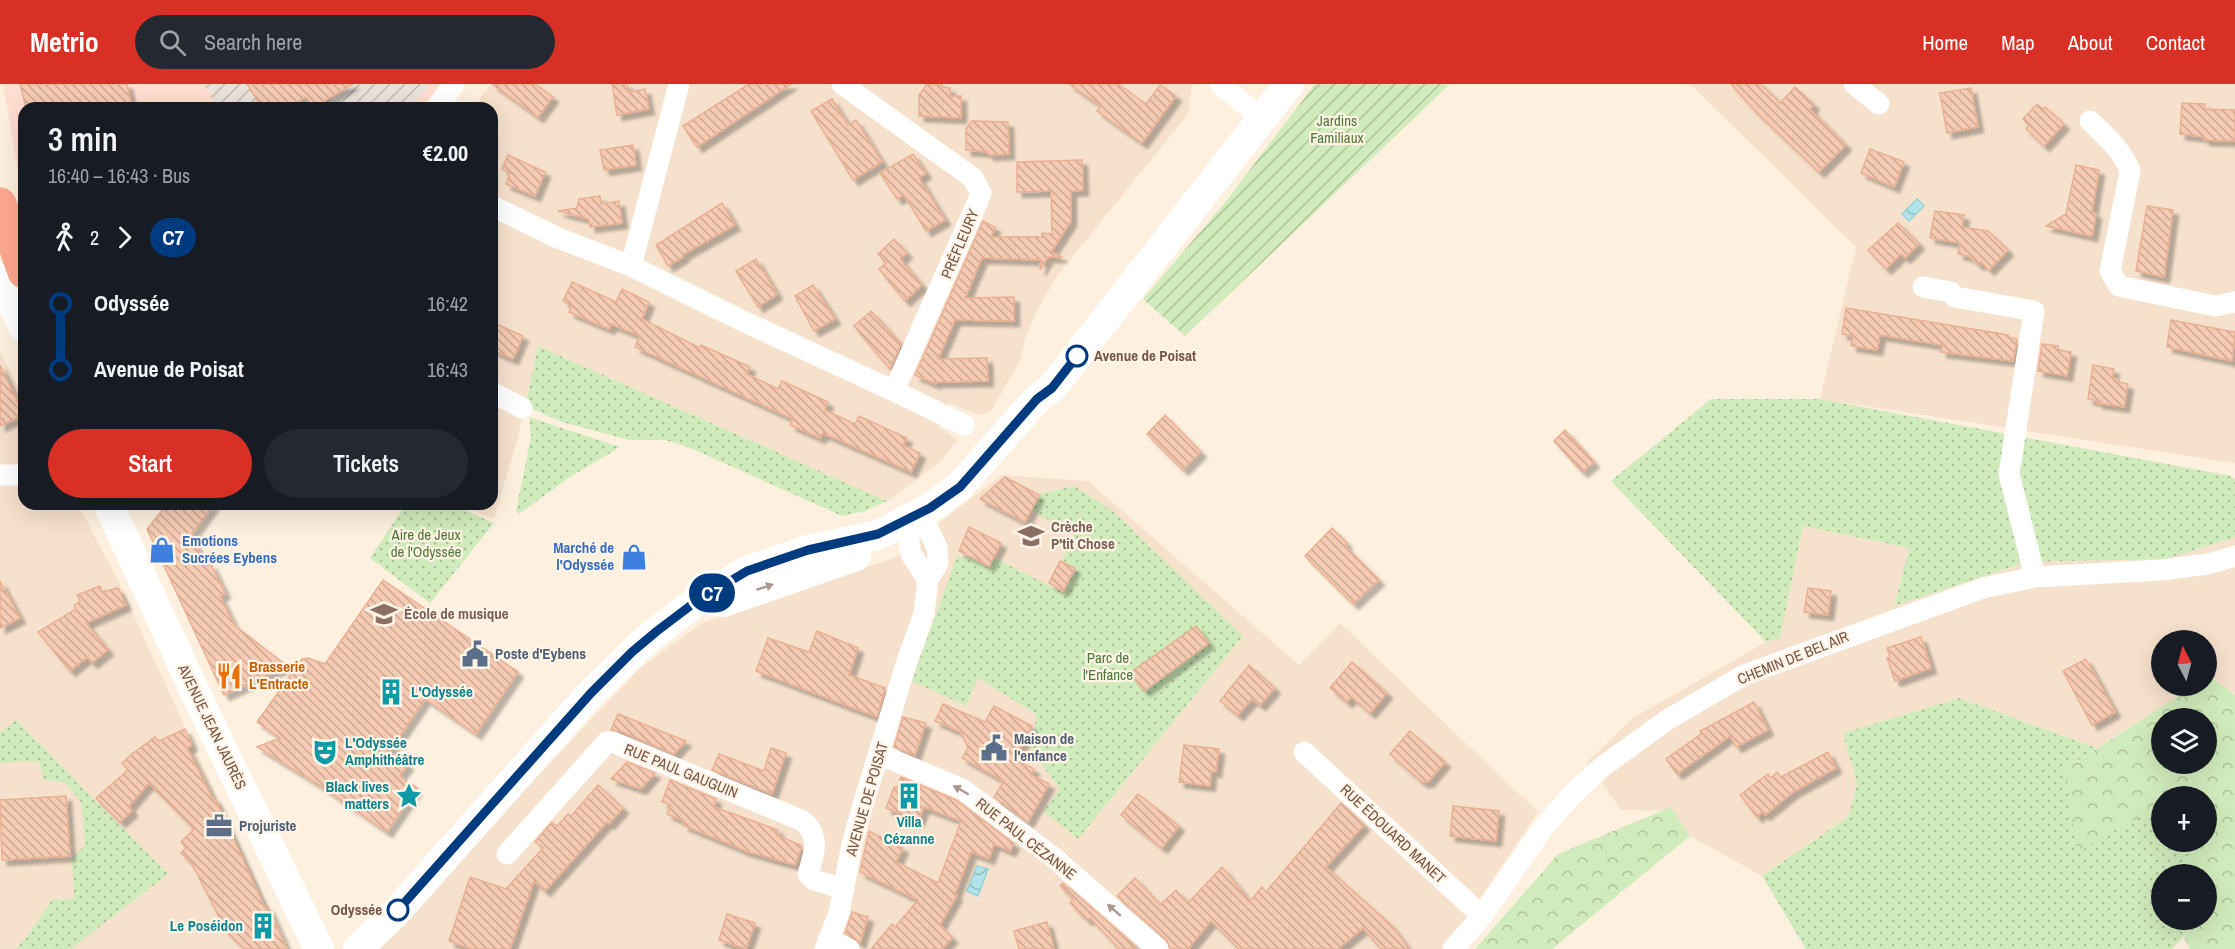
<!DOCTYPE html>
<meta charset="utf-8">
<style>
:root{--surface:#171b24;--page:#242831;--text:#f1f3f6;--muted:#9ea1a6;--accent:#d93025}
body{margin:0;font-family:"Archivo Narrow",sans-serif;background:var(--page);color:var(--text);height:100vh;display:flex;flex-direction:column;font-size:22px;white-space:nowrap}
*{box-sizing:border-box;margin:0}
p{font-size:20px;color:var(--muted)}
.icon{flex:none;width:33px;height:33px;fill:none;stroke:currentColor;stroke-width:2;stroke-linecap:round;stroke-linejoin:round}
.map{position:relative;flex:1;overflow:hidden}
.panel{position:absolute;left:18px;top:18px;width:480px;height:408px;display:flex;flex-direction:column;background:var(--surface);border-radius:18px;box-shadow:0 6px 24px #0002}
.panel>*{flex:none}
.badge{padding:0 12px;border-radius:20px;font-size:21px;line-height:39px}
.needle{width:39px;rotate:354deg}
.fabs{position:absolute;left:2151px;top:546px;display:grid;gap:12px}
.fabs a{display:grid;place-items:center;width:66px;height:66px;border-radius:50%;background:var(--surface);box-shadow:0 6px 24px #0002;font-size:30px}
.map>.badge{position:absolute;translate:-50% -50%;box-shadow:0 0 0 3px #fff}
.legs{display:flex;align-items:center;gap:9px;height:66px;padding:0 30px;font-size:20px}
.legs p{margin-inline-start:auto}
.summary{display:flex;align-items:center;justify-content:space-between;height:102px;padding:0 30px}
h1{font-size:33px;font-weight:600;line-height:45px}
.button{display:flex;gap:12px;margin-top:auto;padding:12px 30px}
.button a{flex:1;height:69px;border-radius:36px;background:var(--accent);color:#fff;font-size:24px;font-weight:600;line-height:69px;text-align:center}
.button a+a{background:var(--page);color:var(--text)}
ul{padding:0 30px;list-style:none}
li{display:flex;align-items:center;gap:21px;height:66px;font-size:22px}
li i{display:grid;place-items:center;width:9px;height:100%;margin:0 8px;background:currentColor}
li i::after{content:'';width:15px;height:15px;margin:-8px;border:4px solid;border-radius:50%;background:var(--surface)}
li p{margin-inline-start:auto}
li:first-child i{background:linear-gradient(#0000 50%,currentColor 0)}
li:last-child i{background:linear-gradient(currentColor 50%,#0000 0)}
header{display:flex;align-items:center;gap:36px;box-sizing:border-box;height:84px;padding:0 30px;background:var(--accent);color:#fff}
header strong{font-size:28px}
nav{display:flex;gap:33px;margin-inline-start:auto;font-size:21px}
.search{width:420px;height:54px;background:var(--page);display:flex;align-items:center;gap:15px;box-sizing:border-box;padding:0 21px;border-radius:33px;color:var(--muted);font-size:22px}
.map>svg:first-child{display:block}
.residential{fill:#f6e1cc}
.commercial{fill:#ffddd1}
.industrial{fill:url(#industrial-furrows)}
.grass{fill:url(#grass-dots)}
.forest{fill:url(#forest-crowns);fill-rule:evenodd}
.garden{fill:url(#garden-furrows)}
.water{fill:url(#water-waves);stroke:#97d4db;stroke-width:1.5}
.building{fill:url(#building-back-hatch);stroke:#eab092;stroke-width:1.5;filter:url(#shadow)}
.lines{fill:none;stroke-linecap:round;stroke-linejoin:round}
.street{stroke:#fff;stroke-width:21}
.secondary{stroke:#fff;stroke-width:30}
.highway{stroke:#fea78f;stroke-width:33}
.oneway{fill:#ad988f}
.line-1-casing{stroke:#fff;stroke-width:14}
.line-1{stroke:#003b80;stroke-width:9}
.stop-1-dot{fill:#fff;stroke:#003b80;stroke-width:3}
.labels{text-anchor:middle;stroke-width:4.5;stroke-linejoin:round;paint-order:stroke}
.park-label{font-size:15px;fill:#4e7739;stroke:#fff4e6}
.street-label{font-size:15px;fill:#765444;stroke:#fff4e6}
.stop-label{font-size:15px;font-weight:bold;fill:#765444;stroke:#fff4e6;text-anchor:start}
.education-label{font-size:15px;font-weight:bold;fill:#785e54;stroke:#fff4e6;text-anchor:start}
.shop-label{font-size:15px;font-weight:bold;fill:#366cbe;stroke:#fff4e6;text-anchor:start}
.service-label{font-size:15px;font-weight:bold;fill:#4e5e75;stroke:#fff4e6;text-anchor:start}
.food-label{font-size:15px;font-weight:bold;fill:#c56008;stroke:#fff4e6;text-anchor:start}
.culture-label{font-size:15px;font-weight:bold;fill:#0d838f;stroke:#fff4e6;text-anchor:start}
</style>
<header>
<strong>Metrio</strong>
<div class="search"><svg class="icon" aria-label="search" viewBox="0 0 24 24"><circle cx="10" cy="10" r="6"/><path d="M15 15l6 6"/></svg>Search here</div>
<nav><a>Home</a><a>Map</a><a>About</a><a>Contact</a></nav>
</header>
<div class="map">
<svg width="2235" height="865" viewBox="0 0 2235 865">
<defs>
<pattern id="industrial-furrows" width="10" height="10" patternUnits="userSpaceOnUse" patternTransform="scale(1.5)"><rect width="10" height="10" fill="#ebe2da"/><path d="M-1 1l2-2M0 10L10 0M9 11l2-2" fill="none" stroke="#c3bab2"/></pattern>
<pattern id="grass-dots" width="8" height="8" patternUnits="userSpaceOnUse" patternTransform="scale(1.5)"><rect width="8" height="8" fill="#d1ecbc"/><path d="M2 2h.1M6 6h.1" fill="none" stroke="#aec29a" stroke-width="1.8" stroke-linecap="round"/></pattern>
<pattern id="forest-crowns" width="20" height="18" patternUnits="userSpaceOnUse" patternTransform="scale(1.5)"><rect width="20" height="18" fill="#d1ecbc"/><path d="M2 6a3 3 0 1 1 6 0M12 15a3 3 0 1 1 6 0" fill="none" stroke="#aec29a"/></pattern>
<pattern id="garden-furrows" width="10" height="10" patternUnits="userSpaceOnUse" patternTransform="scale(1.5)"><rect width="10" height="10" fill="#d1ecbc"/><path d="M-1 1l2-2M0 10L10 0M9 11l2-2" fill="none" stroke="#aec29a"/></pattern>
<pattern id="water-waves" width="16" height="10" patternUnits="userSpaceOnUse" patternTransform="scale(1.5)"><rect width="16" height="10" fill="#b1e3e9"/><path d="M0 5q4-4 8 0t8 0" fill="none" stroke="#95bbbe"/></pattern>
<pattern id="building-back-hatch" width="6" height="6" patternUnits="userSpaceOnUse" patternTransform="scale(1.5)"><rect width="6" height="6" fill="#f6cbb3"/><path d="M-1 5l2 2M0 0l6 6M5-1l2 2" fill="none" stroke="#cca793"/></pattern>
<filter id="shadow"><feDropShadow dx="5.5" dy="5.5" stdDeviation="1.5" flood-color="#0004"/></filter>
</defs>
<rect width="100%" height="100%" fill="#fef0de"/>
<path class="residential" d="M491 0H1192L1188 30 1057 192 1038 225 1026 251 1019 279 991 327 978 331 949 319 940 344 958 356 938 380 887 417 538 262 519 349 494 435 458 420H492V24H473Z
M1690 0H2235V379L1820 315 1856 163Z
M0 267 24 314V420H78L118 497 287 865H0Z
M1001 391 1088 397 1299 581 1340 539 1538 728 1446 865H374L640 584 702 539 894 474Z
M1803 442 1909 464 1894 521 2026 478 2166 475 2235 453V610L2209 592 2207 594 2206 556H2162V602H2194L2097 664 1959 614 1844 649 1857 700 1848 733 1762 792 1690 752 1673 727 1621 726 1587 678 1633 634 1766 558 1780 554Z"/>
<path class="commercial" d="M3 0H440L421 24H24V108L17 81Z"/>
<path class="industrial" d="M204 0H430L411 24H218Z"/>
<path class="grass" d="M538 262 887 417 865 427 842 432 688 363 665 356H629L562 338 525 322Z
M1711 315H1820L2231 392 2235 396V453L2166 475 2026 478 1894 522 1909 464 1803 442 1780 554 1766 558 1611 397Z
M529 333 620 363 570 393 519 430 516 427 531 352Z
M1074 402 1113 427 1243 552 1078 755 1043 727 1060 705 1030 664 1037 631 978 594 966 622 912 597 957 472 963 474 965 471 989 484 995 474 1064 509 1076 484 1062 476 1075 450 1032 427 1041 410Z
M406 420H451L494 439 430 519 370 474Z
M1959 614 2097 664 2065 685 2160 721 2162 758H2181L2200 790H2162V836H2198L2172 865H1806L1762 792 1848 733 1857 700 1843 649Z
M16 636 168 790 71 865H15L25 855 52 816 74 814 72 775 85 761 81 718 65 698 44 696 39 677 0 679V648Z"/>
<path class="forest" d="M2209 592 2235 611V865H2190L2184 853 2198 836H2206L2207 825 2215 815 2207 801 2206 790H2200L2181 758H2206V712H2162L2161 724 2160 722 2077 767 2065 685 2194 602H2206L2207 594ZM2162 634H2206V680H2162Z
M1671 723 1690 752 1552 865H1475L1558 770Z"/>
<path class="garden" d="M1315 0H1450L1185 252 1143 215 1223 121Z"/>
<path class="water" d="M1917 115 1924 122 1909 137 1902 130Z
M977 782 988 785 978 812 967 807Z"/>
<path class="building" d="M20 0H127L132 24H26Z
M247 0H353L313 24 306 13 287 24H262Z
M492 0H535L553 13 538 33Z
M612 0H627L629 8 645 5 649 25 617 31Z
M749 0H791L697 63 683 42Z
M927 0H942V3L950 4V12H961V34L919 32V11Z
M1069 0H1118L1146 20 1160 1 1176 12 1142 59 1097 27 1101 22Z
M1731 0H1761L1780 19 1795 3 1814 21 1810 25 1846 61 1819 88 1756 28Z
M1971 4 1978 43 1947 49 1940 9Z
M832 15 848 41 856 36 882 78 853 96 811 27Z
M2182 19 2205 20 2204 25 2235 26V57L2204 56V53L2180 50Z
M2037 20 2043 25 2045 23 2064 40 2044 62 2026 45 2029 42 2023 35Z
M972 37 1008 38 1009 70 988 71V68L966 66V45Z
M633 61 636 81 604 86 600 66Z
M1870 65 1904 78 1894 103 1861 89Z
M913 70 926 89 919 94 945 136 926 147 904 111 897 115 880 89Z
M508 71 545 88 535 112 506 100 510 89 502 85Z
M1082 76 1083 106 1071 107V137L1051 168 1062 173H1048L1040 186 1041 176 982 174 965 214 1014 213V237L955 236 938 275 987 274 988 297 934 298 936 300 915 291 983 137 995 143 991 153H1042V149L1052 150 1051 107 1017 108V78Z
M2076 81 2099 86 2092 128 2096 129 2092 152 2046 142 2066 130Z
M600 112 601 120 619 117 622 139 590 143 589 135 558 127 577 124 579 115Z
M722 119 735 141 682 171 683 173 668 182 656 161Z
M2147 122 2173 126 2164 193 2136 187Z
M1935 127 1964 131 1962 143 1988 147 2008 166 1989 186 1981 178 1979 181 1968 172 1958 170 1960 159 1930 154Z
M1898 139 1919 160 1905 174 1901 170 1886 185 1868 166Z
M894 155 907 169 900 175 922 201 905 217 879 185 886 179 878 170Z
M756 175 777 210 758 223 736 187Z
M572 198 616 218 622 205 649 218 642 235 700 264 701 261 750 283 747 290 778 305 782 297 828 318 825 326 855 340 859 332 907 354 903 361 920 369 911 388 823 349 820 354 790 341 793 335 635 263 640 252 611 240 609 245 569 228 572 222 563 217Z
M813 201 835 235 814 247 795 212Z
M1846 224 2008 251V253L2017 255 2013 277 1941 268 1942 261 1880 251 1877 266 1851 262 1853 252 1842 250Z
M871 227 901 260 890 285 854 242Z
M2171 236 2235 248 2232 277 2167 263Z
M492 238 523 252 513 275 492 266Z
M2042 260 2058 262V266L2071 268 2067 292 2038 287Z
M0 281 24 331 0 342Z
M2093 281 2114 285 2112 294 2118 295V298L2128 300 2124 323 2097 319 2098 317 2088 315Z
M1165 331 1201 368 1183 386 1147 350Z
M1565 346 1594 378 1582 388 1554 357Z
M1005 393 1039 411 1025 438 980 415Z
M167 420H214L191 451 206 482 211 480 225 509 220 512 234 541 287 582 224 611 147 445Z
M969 443 1001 459 989 482 959 467Z
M1332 444 1347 459 1345 462 1379 496 1353 520 1305 472Z
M1060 477 1075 484 1063 507 1049 499Z
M383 496 518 588 476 650 425 615 389 668 408 680 400 692 417 704 387 748 319 701 257 663 280 654 257 638 302 575 308 574 325 580Z
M0 497 20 534 0 544Z
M100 502 102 508 118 504 126 521 86 539 108 566 92 579 87 573 70 587 38 548 76 525 74 521 80 518 77 511Z
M1808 504 1831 507 1828 531 1804 528Z
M1196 542 1209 559 1144 607 1130 589Z
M817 547 858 564 849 591 885 604 877 633 756 587 768 554 809 568Z
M1921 553 1931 584 1895 597 1887 574 1890 573 1887 564Z
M2086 575 2115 628 2092 641 2063 587Z
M1352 578 1387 609 1370 629 1352 613 1347 618 1330 604Z
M1249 581 1275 604 1260 621 1252 615 1238 631 1220 617Z
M1754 618 1768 646 1736 663 1730 652 1677 690 1666 675 1701 650 1700 647Z
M943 620 985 638 994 622 1032 642 1014 675 1034 685 1031 691 1049 700 1028 738 994 713 1004 697 962 674 968 664 961 648 935 637Z
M618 630 686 657 674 670 620 647 611 646Z
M903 633 926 639 915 671 894 663Z
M185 645 192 661 187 664 213 715 215 714 265 824 268 822 287 865H244L226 847 192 780 181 769 186 764 181 758 194 745 149 699 129 722 132 727 120 738 96 714 128 686 122 679 132 670 155 653 159 657Z
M1410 647 1445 678 1428 698H1422L1390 670Z
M1184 661 1219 665 1216 688 1211 687 1210 702 1179 698Z
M771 664 786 669 772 710 712 686 719 670 764 687Z
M1828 668 1836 684 1793 708 1765 731 1762 728 1757 733 1740 711 1768 690 1771 694 1777 688 1781 693Z
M627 678 655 689 641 705 611 695Z
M901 693 956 716 1014 760 1010 767 994 760 989 775 971 768 955 810 957 811 940 841 952 854 942 865H871L892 840 895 843 918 816 860 788 869 747 903 764 896 778 938 799 961 737 924 723 918 737 886 724 894 703 897 704Z
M670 696 716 715 714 723 778 746 777 751 802 762 795 781 746 767 683 741 684 737 667 730 671 721 662 718Z
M598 701 623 724 609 740 607 738 545 807 534 797 510 865H472L449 857 470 793 506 805 543 764 535 758 552 738 557 742 568 730 571 732Z
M1138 710 1179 742 1162 764 1121 731Z
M66 712 70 772 2 776 0 716Z
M1341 719 1364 741 1326 783 1392 842 1409 865H1381L1363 844 1338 865H1239L1211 837 1188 865H1170L1166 855 1117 812 1135 794 1160 821 1176 806 1188 819 1222 783 1250 817 1262 803 1266 808Z
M1453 722 1499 727 1496 757 1450 752Z
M1063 799 1136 863 1133 865H1119L1090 834 1087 836 1070 819 1073 815 1060 802Z
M852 828 868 833 860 859 845 849Z
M727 830 755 839 746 865 719 856Z
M1047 838 1054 865H1019L1014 847Z"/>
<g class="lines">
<path class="street" d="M1220 0 1262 35
M1854 0 1879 20
M437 24 454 0
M2090 37C2106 52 2122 66 2130 87L2110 187 2119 202 2215 222 2235 218
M492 122 558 154 631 182 745 238 894 307 981 110 973 94 842 0
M631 182 679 0
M1923 203 1951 208 1955 213 2034 227 2009 390 2035 493
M894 307 964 341
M492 308 522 324
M0 391H24
M906 437 911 470 928 496
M1304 668 1482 832
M879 670 962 705 1053 773 1158 865
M507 770 607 658 615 659 803 737C821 753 814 770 808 790L814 796 844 805
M828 855 849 865
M825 865 839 829 852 760 862 724 907 577 924 530 928 496 938 479 937 464 921 430
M1453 865 1482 832 1543 744 1572 711 1602 683 1667 636 1744 591 1983 504 2035 493 2161 486 2208 480 2235 472"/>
<path class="secondary" d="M0 194 24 244
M108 420 203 625 319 865
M723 518 856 472
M358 865 398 826 591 609 646 556 694 519 747 487 808 466 878 451 930 424 959 403 1037 315 1052 304 1289 0"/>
<path class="highway" d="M0 120 24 188"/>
</g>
<defs><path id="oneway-solid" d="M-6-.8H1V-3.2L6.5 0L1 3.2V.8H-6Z" transform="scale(1.5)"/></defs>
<g class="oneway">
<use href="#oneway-solid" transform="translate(765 503) rotate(-18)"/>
<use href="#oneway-solid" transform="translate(961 706) rotate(-150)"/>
<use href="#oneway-solid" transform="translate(1114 826) rotate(-139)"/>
</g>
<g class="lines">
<g class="line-1-casing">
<path id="line-1" d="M398 826 591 609 632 568 657 547 694 519 747 487 808 466 878 450 930 424 960 403 1037 315 1052 304 1077 272"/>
</g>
<use href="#line-1" class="line-1"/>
</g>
<defs>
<g id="school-bare" transform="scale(2.07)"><path d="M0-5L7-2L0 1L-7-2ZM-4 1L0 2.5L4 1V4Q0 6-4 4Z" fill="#8d6e63" stroke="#fff4e6" stroke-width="2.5" paint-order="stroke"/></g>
<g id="shop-bare" transform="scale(2.07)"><path d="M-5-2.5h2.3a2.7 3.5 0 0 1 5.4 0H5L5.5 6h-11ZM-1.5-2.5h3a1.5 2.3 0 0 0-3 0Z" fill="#3f7fe0" stroke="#fff4e6" stroke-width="2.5" paint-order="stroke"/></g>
<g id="civic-bare" transform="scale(2.07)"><path d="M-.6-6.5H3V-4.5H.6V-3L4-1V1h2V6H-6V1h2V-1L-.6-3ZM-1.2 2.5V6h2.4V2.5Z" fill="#5c6f8a" stroke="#fff4e6" stroke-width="2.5" paint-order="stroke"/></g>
<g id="restaurant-bare" transform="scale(2.07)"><path d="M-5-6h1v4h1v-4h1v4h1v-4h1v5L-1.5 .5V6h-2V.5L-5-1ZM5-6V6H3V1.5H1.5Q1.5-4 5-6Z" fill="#e8710a" stroke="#fff4e6" stroke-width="2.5" paint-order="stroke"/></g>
<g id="building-bare" transform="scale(2.07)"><path d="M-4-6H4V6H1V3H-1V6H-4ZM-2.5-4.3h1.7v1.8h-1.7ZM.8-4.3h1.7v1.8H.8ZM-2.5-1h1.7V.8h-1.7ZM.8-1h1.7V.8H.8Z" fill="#0f9aa8" stroke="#fff4e6" stroke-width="2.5" paint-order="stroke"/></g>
<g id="theatre-bare" transform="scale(2.07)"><path d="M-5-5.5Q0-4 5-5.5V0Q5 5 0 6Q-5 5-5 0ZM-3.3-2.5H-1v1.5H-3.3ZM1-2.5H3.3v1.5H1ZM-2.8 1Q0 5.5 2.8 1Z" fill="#0f9aa8" stroke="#fff4e6" stroke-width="2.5" paint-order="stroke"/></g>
<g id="sight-bare" transform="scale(2.07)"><path d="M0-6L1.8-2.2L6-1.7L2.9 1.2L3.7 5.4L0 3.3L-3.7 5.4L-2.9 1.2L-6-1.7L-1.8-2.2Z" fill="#0f9aa8" stroke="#fff4e6" stroke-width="2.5" paint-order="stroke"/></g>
<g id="office-bare" transform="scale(2.07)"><path d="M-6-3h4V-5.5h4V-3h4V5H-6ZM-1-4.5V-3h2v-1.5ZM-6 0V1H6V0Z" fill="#5c6f8a" stroke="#fff4e6" stroke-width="2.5" paint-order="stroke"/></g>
</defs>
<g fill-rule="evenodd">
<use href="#school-bare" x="1031" y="452"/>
<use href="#shop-bare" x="162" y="466"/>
<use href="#shop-bare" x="634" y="473"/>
<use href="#school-bare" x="384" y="530"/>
<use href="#civic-bare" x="475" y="570"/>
<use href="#restaurant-bare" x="229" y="592"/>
<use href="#building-bare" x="391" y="608"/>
<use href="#civic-bare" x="994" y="664"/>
<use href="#theatre-bare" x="325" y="668"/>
<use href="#sight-bare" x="409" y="712"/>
<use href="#building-bare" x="909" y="712"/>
<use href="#office-bare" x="219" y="742"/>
<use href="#building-bare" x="263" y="842"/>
</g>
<g class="stop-1-dot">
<circle cx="1077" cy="272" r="10"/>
<circle cx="398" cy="826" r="10"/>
</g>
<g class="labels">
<g class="park-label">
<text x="1337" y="42">Jardins<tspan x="1337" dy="17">Familiaux</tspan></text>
<text x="426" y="456">Aire de Jeux<tspan x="426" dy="17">de l'Odyssée</tspan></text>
<text x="1108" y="579">Parc de<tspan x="1108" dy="17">l'Enfance</tspan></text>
</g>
<g class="street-label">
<text transform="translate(960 160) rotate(-67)" y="5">PRÉFLEURY</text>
<text transform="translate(1793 574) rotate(-22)" y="5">CHEMIN DE BEL AIR</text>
<text transform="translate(212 643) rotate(64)" y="5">AVENUE JEAN JAURÈS</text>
<text transform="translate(681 687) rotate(22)" y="5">RUE PAUL GAUGUIN</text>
<text transform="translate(867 715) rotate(-74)" y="5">AVENUE DE POISAT</text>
<text transform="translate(1393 750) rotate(43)" y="5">RUE ÉDOUARD MANET</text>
<text transform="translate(1026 755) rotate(38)" y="5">RUE PAUL CÉZANNE</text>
</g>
<g class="stop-label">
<text x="1094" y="277">Avenue de Poisat</text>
<text x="382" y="831" text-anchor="end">Odyssée</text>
</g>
<g class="education-label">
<text x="1051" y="448">Crèche<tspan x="1051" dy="17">P'tit Chose</tspan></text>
<text x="404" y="535">École de musique</text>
</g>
<g class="shop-label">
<text x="182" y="462">Emotions<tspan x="182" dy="17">Sucrées Eybens</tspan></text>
<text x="614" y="469" text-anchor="end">Marché de<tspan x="614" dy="17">l'Odyssée</tspan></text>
</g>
<g class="service-label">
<text x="495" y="575">Poste d'Eybens</text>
<text x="1014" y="660">Maison de<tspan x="1014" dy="17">l'enfance</tspan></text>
<text x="239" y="747">Projuriste</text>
</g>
<g class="food-label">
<text x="249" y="588">Brasserie<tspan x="249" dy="17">L'Entracte</tspan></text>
</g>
<g class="culture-label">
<text x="411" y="613">L'Odyssée</text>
<text x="345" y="664">L'Odyssée<tspan x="345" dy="17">Amphithéâtre</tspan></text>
<text x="389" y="708" text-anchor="end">Black lives<tspan x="389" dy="17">matters</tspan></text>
<text x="909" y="743" text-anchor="middle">Villa<tspan x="909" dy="17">Cézanne</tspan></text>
<text x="243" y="847" text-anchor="end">Le Poséidon</text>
</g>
</g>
</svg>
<div class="fabs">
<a><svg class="needle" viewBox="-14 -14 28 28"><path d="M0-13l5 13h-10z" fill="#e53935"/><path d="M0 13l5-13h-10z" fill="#9ea1a6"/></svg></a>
<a><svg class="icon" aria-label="layers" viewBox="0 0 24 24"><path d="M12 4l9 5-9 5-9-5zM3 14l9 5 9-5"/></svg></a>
<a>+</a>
<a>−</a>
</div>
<b class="badge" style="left:712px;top:509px;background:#003b80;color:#fff">C7</b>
<section class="panel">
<div class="summary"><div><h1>3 min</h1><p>16:40 – 16:43 · Bus</p></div><b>€2.00</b></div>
<div class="legs"><svg class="icon" aria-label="walk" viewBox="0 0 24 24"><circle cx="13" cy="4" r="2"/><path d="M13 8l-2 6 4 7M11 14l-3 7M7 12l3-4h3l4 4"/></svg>2<svg class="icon" aria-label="forward" viewBox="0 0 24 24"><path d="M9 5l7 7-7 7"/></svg><b class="badge" style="background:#003b80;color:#fff">C7</b></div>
<ul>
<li><i style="color:#003b80"></i><b>Odyssée</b><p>16:42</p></li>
<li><i style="color:#003b80"></i><b>Avenue de Poisat</b><p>16:43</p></li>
</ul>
<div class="button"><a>Start</a><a>Tickets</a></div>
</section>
</div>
